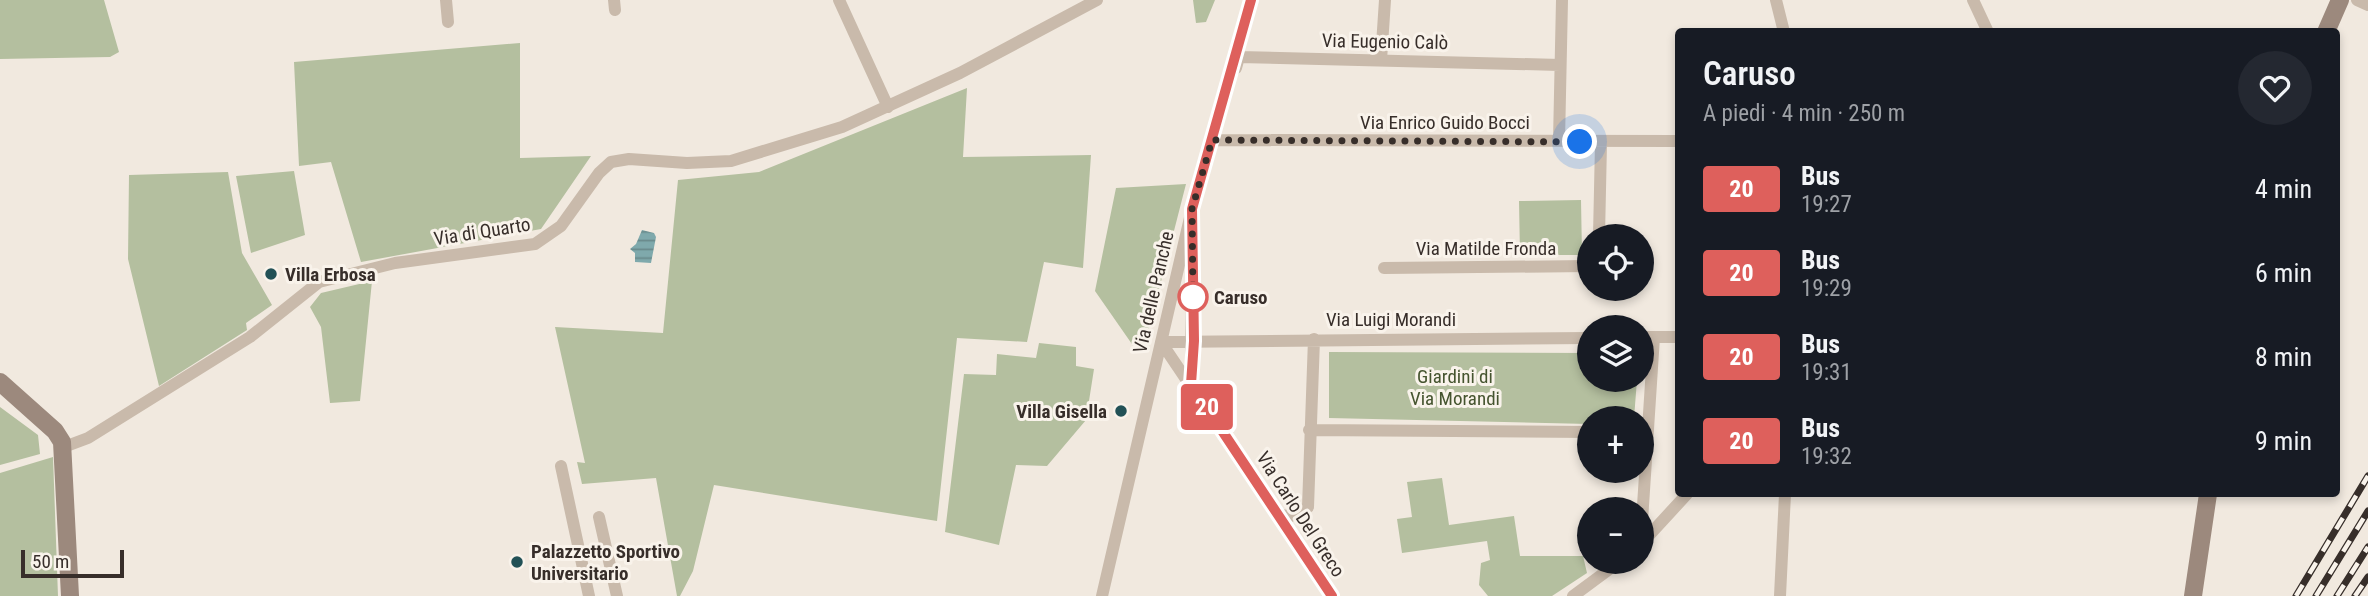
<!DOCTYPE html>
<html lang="it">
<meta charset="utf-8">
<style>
:root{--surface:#171b24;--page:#242831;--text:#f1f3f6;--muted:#9ea1a6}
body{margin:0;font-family:"Roboto Condensed",sans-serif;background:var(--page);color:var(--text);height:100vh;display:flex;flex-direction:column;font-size:26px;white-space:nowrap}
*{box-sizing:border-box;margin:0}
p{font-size:23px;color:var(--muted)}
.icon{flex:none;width:38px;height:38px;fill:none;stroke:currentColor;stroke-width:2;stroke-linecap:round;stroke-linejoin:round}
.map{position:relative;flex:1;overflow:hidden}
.sheet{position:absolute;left:1675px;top:28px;width:665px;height:469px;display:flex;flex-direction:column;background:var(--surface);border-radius:7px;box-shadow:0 4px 10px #0003}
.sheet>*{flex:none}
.badge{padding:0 14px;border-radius:5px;font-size:24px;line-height:46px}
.tools{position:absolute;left:1577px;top:224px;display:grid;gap:14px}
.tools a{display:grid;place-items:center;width:77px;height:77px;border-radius:50%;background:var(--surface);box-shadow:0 4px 10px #0003;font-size:35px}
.scale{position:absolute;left:21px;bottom:18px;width:103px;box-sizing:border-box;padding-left:7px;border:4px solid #372e2a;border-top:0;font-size:19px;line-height:24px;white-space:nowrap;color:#372e2a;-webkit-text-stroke:5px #f9f3eb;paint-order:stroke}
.you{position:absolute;width:35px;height:35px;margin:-18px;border:5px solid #fff;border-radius:50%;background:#1a73e8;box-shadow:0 0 0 10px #1a73e833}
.map>.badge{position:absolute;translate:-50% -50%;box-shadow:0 0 0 4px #fff}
.round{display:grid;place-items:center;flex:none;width:74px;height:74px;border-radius:37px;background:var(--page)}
.head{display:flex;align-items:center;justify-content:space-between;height:119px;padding:0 28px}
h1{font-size:33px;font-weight:600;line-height:52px}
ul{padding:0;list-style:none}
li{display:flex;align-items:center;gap:21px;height:84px;padding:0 28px}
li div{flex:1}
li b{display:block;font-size:26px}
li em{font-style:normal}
li .badge{min-width:77px;font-weight:700;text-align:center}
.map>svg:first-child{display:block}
.green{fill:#b4bf9f}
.water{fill:url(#water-rules)}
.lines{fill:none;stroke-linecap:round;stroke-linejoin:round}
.minor{stroke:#c9baab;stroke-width:12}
.secondary{stroke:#9c897d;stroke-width:18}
.rail-casing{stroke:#372e2a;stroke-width:7}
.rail{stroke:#f9f3eb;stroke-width:4.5;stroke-dasharray:13;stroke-linecap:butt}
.line-casing{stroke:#fff;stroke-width:16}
.line{stroke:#de605c;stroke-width:10}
.walk{stroke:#372e2a;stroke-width:7;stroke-dasharray:0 12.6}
.poi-dot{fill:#225156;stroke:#f9f3eb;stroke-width:2.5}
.stop-dot{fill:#fff;stroke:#de605c;stroke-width:3.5}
.labels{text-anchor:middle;stroke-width:6;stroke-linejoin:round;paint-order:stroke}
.street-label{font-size:19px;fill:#372e2a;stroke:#f9f3eb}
.poi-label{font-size:19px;font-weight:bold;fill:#372e2a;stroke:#f9f3eb;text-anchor:start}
.stop-label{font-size:19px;font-weight:bold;fill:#372e2a;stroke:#f9f3eb;text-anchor:start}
.park-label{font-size:19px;fill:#45542f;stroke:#f9f3eb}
</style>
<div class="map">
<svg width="2368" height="596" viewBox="0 0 2368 596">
<defs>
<pattern id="water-rules" width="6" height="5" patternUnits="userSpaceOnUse" patternTransform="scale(1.75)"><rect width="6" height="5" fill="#7fa9ac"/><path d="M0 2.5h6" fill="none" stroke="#698a8c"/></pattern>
</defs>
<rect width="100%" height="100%" fill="#f1e9df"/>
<path class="green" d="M0 0H104L119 52 110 57 0 59Z
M1193 0H1215L1206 22 1196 23Z
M520 43V158L591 156 541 229 361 262 331 162 299 166 294 62Z
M967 88 963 157 1091 155 1083 268 1044 262 1027 342 957 338 937 521 714 485 693 571 680 596H677L656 478 582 484 577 462 585 463 555 327 663 333 678 180 759 172Z
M294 171 305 235 251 253 236 176Z
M228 172 242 253 272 305 246 323 247 330 159 386 128 259 129 175Z
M1186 184 1144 348 1134 347 1095 291 1116 188Z
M1581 200 1582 255H1520L1519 201Z
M372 281 360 401 330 403 321 327 310 307 321 293Z
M1039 343 1076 347V366L1094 369 1086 420 1047 466 1016 465 999 545 945 532 964 374 996 375 997 354 1036 358Z
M1329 352 1589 353V380H1637L1634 418H1589V424L1329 418Z
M0 407 38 435 40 454 0 465Z
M53 457 58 596H0V473Z
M1442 478 1449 525 1514 516 1520 556H1583L1587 573 1552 596H1488L1479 585 1481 563 1490 560 1487 541 1402 553 1397 519 1412 517 1407 482Z"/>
<path class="water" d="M642 230 654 233 656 237 651 263 635 262V253L630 249 636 244Z"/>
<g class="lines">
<path class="minor" d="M446 0 448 22
M614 0 615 10
M839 0 888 107
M1776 0 1784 32
M1973 0 1988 32
M2357 0 2368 5
M1381 60 1385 0
M1236 68 1239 57 1560 65
M1212 140 1678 141
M1559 141 1562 0
M1599 236 1601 143
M1384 268 1589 266
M1642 337H1678
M1161 342 1589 338
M1161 342 1332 596
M1191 384 1192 230
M1309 430 1589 432
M64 447 88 438 250 337 319 282 395 263 535 244 561 226 599 173 611 162 629 159 687 163 731 161 842 127 960 73 1097 0
M561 466 589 596
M1279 515 1291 516 1308 507 1314 339
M599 517 617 596
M1642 521 1654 337
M1642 543 1687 494
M1102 596 1192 209 1251 0
M1573 596 1619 562
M1780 596 1785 494"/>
<path class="secondary" d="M2326 32 2340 0
M0 382 55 431 62 442 70 596
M2193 596 2208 494"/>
<g class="rail-casing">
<path id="rail" d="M2296 596 2368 476
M2316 596 2368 511
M2337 596 2368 547
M2355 596 2368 577"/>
</g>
<use href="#rail" class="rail"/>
</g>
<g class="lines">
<g class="line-casing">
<path id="line" d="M1251 0 1192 209 1194 341 1191 384 1332 596"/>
</g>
<use href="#line" class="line"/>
<path class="walk" d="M1193 297 1192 209 1212 140 1580 142"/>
</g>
<g class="poi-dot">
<circle cx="271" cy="274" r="7"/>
<circle cx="1121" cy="411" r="7"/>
<circle cx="517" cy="562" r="7"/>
</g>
<circle class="stop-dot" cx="1193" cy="297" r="14"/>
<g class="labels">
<g class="street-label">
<text transform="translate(1385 41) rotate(1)" y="7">Via Eugenio Calò</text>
<text x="1445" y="129">Via Enrico Guido Bocci</text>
<text transform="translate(482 231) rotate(-9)" y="7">Via di Quarto</text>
<text x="1486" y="255">Via Matilde Fronda</text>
<text transform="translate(1153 292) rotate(-77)" y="7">Via delle Panche</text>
<text x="1391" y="326">Via Luigi Morandi</text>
<text transform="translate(1301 514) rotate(57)" y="7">Via Carlo Del Greco</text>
</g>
<g class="poi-label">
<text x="285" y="281">Villa Erbosa</text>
<text x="1107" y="418" text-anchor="end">Villa Gisella</text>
<text x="531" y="558">Palazzetto Sportivo<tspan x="531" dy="22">Universitario</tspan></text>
</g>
<g class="stop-label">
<text x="1214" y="304">Caruso</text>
</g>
<g class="park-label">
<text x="1455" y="383">Giardini di<tspan x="1455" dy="22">Via Morandi</tspan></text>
</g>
</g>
</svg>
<div class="tools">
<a><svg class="icon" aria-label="locate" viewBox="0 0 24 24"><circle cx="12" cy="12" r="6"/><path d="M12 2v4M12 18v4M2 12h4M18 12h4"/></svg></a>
<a><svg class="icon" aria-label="layers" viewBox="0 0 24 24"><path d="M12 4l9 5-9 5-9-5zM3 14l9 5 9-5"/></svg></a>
<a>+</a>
<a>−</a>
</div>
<div class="scale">50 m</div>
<div class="you" style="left:1580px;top:142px"></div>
<b class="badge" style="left:1207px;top:407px;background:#de605c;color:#fff">20</b>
<section class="sheet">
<div class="head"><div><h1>Caruso</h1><p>A piedi · 4 min · 250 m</p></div><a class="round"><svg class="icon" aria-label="heart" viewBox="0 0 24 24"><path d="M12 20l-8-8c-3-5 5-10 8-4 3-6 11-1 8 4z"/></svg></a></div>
<ul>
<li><span class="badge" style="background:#de605c;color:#fff">20</span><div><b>Bus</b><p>19:27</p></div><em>4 min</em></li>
<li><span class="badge" style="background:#de605c;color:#fff">20</span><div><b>Bus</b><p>19:29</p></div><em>6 min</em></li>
<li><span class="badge" style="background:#de605c;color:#fff">20</span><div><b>Bus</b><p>19:31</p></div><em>8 min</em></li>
<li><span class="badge" style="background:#de605c;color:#fff">20</span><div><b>Bus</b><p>19:32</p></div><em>9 min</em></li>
</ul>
</section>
</div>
